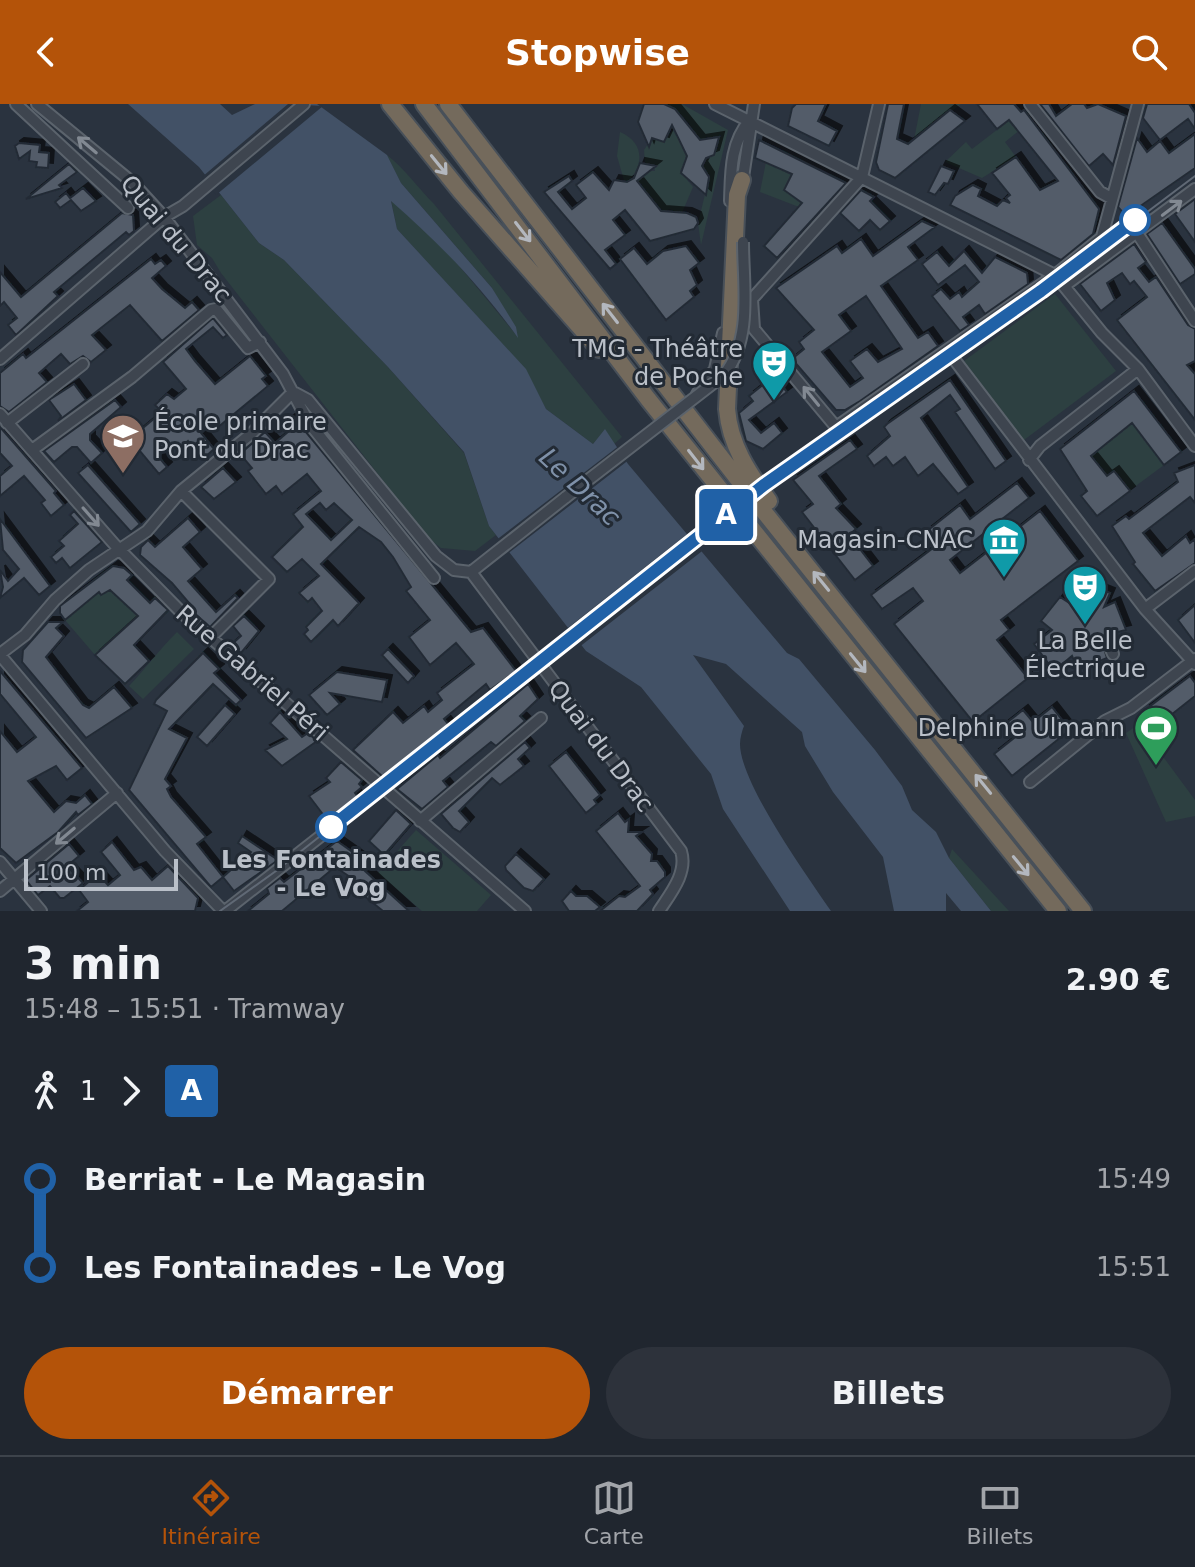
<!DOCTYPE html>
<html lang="fr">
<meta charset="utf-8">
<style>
:root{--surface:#20262f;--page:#2d323b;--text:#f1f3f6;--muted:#a2a5aa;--line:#3d434b;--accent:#b45309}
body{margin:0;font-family:"DejaVu Sans",sans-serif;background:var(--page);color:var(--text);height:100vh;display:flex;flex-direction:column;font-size:30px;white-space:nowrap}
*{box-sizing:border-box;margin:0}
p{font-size:26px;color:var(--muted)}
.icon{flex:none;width:44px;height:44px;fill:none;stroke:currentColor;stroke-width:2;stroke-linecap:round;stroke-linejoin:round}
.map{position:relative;height:807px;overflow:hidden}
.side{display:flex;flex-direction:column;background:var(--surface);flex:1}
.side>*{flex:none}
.badge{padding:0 16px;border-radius:6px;font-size:28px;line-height:52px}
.scale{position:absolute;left:24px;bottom:20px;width:154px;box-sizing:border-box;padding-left:8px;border:4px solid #bac0c9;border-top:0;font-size:22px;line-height:28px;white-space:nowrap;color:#bac0c9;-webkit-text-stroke:6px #222a34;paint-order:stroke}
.map>.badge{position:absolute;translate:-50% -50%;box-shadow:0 0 0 4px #fff}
.legs{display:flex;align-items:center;gap:12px;height:88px;padding:0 24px;font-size:26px}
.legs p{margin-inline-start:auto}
.head{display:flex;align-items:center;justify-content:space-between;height:136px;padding:0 24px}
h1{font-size:44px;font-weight:700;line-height:60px}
.button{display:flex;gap:16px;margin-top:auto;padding:16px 24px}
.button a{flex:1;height:92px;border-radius:48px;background:var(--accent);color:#fff;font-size:32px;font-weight:700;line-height:92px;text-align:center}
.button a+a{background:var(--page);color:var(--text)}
ul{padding:0 24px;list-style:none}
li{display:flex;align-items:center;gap:28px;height:88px;font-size:30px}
li i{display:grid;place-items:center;width:12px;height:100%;margin:0 10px;background:currentColor}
li i::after{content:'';width:20px;height:20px;margin:-10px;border:6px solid;border-radius:50%;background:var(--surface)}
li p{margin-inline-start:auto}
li:first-child i{background:linear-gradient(#0000 50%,currentColor 0)}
li:last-child i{background:linear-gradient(currentColor 50%,#0000 0)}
header{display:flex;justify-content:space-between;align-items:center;height:104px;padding:0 24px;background:var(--accent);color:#fff;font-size:36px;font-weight:700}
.tabs{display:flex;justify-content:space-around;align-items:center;height:112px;border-top:2px solid var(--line);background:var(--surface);font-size:22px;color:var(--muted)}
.tabs a{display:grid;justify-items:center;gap:4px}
.tabs .active{color:var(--accent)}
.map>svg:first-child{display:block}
.green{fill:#2d4041}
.water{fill:#425166}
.pier{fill:#2a333f}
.building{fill:#535c69;stroke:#242c36;stroke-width:2;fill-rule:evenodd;filter:url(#shadow)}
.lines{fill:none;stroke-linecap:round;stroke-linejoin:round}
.minor-casing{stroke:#5b636c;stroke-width:14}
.highway-casing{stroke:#485059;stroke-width:20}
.minor{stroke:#3e454f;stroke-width:10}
.highway{stroke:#746a5c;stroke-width:16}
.tram{stroke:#606975;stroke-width:2}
.minor-bridge-casing{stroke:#5b636c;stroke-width:14;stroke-linecap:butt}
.minor-bridge{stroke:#3e454f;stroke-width:10}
.oneway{stroke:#828992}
.oneway2{stroke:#b3b7be}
.line-1-casing{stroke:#fff;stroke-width:18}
.line-1{stroke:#2061a7;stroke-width:12}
.stop-1-dot{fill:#fff;stroke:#2061a7;stroke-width:4}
.labels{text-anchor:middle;stroke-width:6;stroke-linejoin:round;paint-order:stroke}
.street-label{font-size:24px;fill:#bac0c9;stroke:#222a34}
.poi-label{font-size:24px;fill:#bac0c9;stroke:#222a34;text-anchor:end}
.stop-label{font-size:24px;font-weight:bold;fill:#bac0c9;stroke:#222a34}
.water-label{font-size:26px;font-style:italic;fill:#7f91a9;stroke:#222a34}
</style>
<header><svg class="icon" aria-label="back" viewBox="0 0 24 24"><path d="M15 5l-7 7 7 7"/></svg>Stopwise<svg class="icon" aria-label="search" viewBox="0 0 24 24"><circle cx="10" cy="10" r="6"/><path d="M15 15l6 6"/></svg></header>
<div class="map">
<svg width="1195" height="807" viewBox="0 0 1195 807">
<defs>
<filter id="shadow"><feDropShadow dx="5" dy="-5" stdDeviation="0" flood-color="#0009"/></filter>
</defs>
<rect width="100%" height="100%" fill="#2a333f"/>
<path class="green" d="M664 0H682L728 26 701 141 698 119 709 74 702 62 706 54 715 50 719 34 700 37 688 18Z
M921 0H961L914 36Z
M1015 12 1025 22 1005 38 1016 53 982 74 945 58 966 38 972 45Z
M673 26 689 48 680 67 693 83 681 111 670 105 662 108 635 77 648 67H655L654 62 645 59 644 46 652 34 664 37Z
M620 28C646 39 644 64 625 80L617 52Z
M387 51C405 65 418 84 434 100L622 333 614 340 605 326 593 340 546 305 525 265 397 125 391 96 446 146 517 232 492 184 401 79Z
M766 58 821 87 799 103 760 88Z
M221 91 259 139 284 156 388 263 464 349 489 422 496 431 475 447 441 444 428 434 221 169 212 154 197 141 193 112Z
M1055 190 1116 267 1024 336 964 257Z
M1133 319 1164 361 1129 387 1114 367 1087 387 1083 381 1101 366 1091 352Z
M113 484 137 512 95 551 65 516 77 506 68 495 73 491 78 496 97 489 101 491Z
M177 528 194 545 143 595 129 582C147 563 158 547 177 528Z
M1139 620 1195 696V712L1166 718 1126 629Z
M416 726 491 791 477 807H422L378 769Z
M952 745 1009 807H991L949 754Z"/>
<path class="water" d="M128 0H220L232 11 255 0H317L387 51 401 79 492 184 516 223 518 234C481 182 439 139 391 97L397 125 526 265 546 305 593 340 605 325 628 360 787 549 799 555 875 646 902 682 912 706 936 728 949 754 991 807H961L946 789V807H894L883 753 833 688 805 642 802 628 726 560 693 551 744 622C742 627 740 634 740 640 740 679 808 773 831 807H790L723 705 711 670 641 583 586 547 489 422 464 348 388 263 284 156 259 139 199 63Z"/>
<path class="pier" d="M288 0 323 2 216 91 202 73Z
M620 341 630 355 506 451 495 437Z
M691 427 706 444 578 544 564 527Z"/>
<path class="building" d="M644 0H664L675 5 700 36 719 33 714 51 706 54 702 62 709 73 706 91 681 69 687 52 672 21 664 38 652 34 649 43 638 18Z
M796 0H826L818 17 837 27 829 42 788 22 792 4Z
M888 0H904L897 35 908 40 950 6 965 17 895 74 879 66 876 58Z
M977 0H1014L1021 8 1024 6 1099 105 1093 130 1061 156 950 101 955 92 973 81 981 85 978 92 997 102 1003 96 1010 99 1006 94 1010 91 992 69 1016 53 1040 86 1058 77 1009 16 997 25Z
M1040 0H1049L1056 12 1072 0H1084L1087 4 1098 0 1126 12 1113 61 1103 50 1089 62Z
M1147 0H1189L1195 9V25L1188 15 1160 36 1143 14Z
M1195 30V64L1126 112 1118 103 1137 34 1147 48 1160 37 1169 49Z
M759 36 846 79 777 154 764 142 802 99 784 86 792 70 755 54Z
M19 39 40 41 39 48 49 49 48 64 36 63 37 58 29 57 30 47 19 55 15 42Z
M640 59 656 62 637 77 661 107 687 109 696 113 698 119 694 125 650 137 625 106 613 116 625 131 605 146 616 160 610 165 544 88 569 72 572 77 558 88 572 105 586 94 576 81 593 68 609 86 614 76 627 78 634 74Z
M69 60 77 68 59 81 62 84 26 95Z
M941 62 954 67 948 80 944 79 935 91 928 88Z
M83 84 96 97 81 107 71 96 60 104 55 98 66 89 70 94Z
M861 86 874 93 870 97 890 117 880 126 870 116 859 127 840 109Z
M1195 95V138L1175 110Z
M122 109 133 111 134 127 129 131 126 128 54 188 58 192 16 231 8 221 17 214 4 198 0 202V168L21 193Z
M922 117 935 123 908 143 918 156 881 182 918 234 928 228 938 242 860 297 845 306H836L792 255 804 245 799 238 814 226 776 184 837 142 842 149 861 135 873 152ZM866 192 902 245 878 258 867 245 850 257 863 274 850 283 822 248 851 227 839 211Z
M1162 119 1195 165V170L1180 180 1147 130Z
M1134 140 1146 158 1138 164 1149 178 1156 173 1188 221 1195 225V257L1187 261 1195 270V316L1117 216 1147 193 1134 177 1130 180 1122 169 1107 179 1115 196 1101 207 1080 180Z
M686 142 699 159 690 166 697 181 690 187 694 193 666 216 620 155 634 144 647 160 663 147Z
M964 147 982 169 995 153 1027 169 1028 180 985 210 979 201 963 213 969 221 960 227 932 192 941 185 950 195 959 188 962 193 979 178 965 161 938 181 922 160 937 148 949 162Z
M151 155 155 160 161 156 166 162 152 174 162 185 185 204 192 198 199 206 162 237 130 201 92 231 106 246 91 258 83 252 70 260 61 250 39 269 47 278 9 308 0 302V269L23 250 26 254Z
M213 214 227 231 223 234 213 223 186 245 195 257 215 280 250 252 266 272 262 275 268 282 217 324 213 319 201 329 214 345 203 355 188 337 179 345 172 340 158 352 167 363 159 370 134 340 118 345 162 308 155 301 167 290 174 295 186 285 163 258Z
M774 272 787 288 749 316 761 329 774 319 782 329 763 345 746 337 739 309 753 297 749 292Z
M950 276 1006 357 995 365 955 308 960 305 950 291 921 314 968 383 958 390 933 360 918 372 905 353 893 362 886 353 874 362 867 352 890 332 884 323 887 320Z
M74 280 86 296 58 317 61 312 49 296Z
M1134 287 1181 348 1164 361 1132 319 1091 352 1107 372 1114 367 1130 387 1097 412 1081 392 1087 387 1060 345Z
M115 296 121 303 90 330V336L102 349 91 359 77 343H72L54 358 44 347Z
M290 315 293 318 296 316 471 528 483 524 516 567 490 586 486 580 444 615 449 621 383 673 353 646 393 608 403 619 424 602 428 608 442 596 437 589 474 560 456 539 430 561 409 533 430 516 406 487 411 483 393 453 381 438 359 423 321 460 359 499 338 522 333 516 311 538 304 530 308 526 306 523 322 507 312 494 308 498 299 489 319 472 302 455 287 468 272 453 303 423 293 410 321 387 307 370 282 390 276 382 266 390 248 367 252 364 240 350 265 328 275 339 288 328 282 321ZM320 399 326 406 334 399 352 416 331 436 306 410Z
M0 323 56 387 54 389 64 401 51 412 41 399 45 396 24 372 0 392V372L12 362 0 349Z
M850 336 857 345 819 372 841 400 836 404 856 425 849 431 873 462 855 476 802 408 813 400 793 376Z
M88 361 140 420 131 428 78 369Z
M1195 361V399L1190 393 1143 429 1162 452 1186 432 1190 439 1195 435V459L1155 487 1133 460 1135 458 1112 422 1126 412 1129 415 1178 378 1174 369Z
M223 364 236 378 214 395 201 383Z
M1017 379 1029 394 950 456 960 469 1040 407 1078 457 1001 516 1009 526 997 536 1028 574 973 618 894 520 923 497 913 484 882 505 871 491 937 441 927 427 960 401 970 415Z
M74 407 102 438 70 464 62 454 56 459 51 453 64 442 59 437 78 420 70 411Z
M188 414 200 428 183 443 202 465 188 477 216 508 235 491 238 494 210 523 193 508 195 506 172 479 140 451 141 443 148 436 155 443Z
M0 415 50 482 39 491 24 474 0 494 3 483 0 466 8 477 19 465 3 446Z
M113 462 124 464 132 471 127 476 150 499 155 494 168 506 134 541 149 557 125 580 95 551 138 512 110 486 101 491 99 488 65 516 60 509V502Z
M1082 478 1110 489 1104 503 1115 498 1126 526 1100 532 1107 554 1078 566 1072 552 1054 567 1034 540 1052 526 1041 517 1060 493 1071 500Z
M1195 501V539L1178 516Z
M244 512 259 527 241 549 231 541 241 532 233 522Z
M48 518H63L56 524 64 532 46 553 83 601 89 604 114 583 132 604 86 634 22 558 23 546Z
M388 545 414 572 408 579 382 551Z
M203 549 219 565 214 569 241 596 236 601 213 580 169 625 187 634 165 675 171 682 167 685 171 693 206 733 197 740 223 773 211 783 129 686 167 607 154 600 156 596Z
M0 567 82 664 67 676 56 662 28 677 54 708 66 697 76 699 85 691 92 700 78 711 76 708 58 728 16 759 0 744V627L17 648 36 633 0 590Z
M337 568 387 576 382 598 330 589 340 600 327 611 309 591Z
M1190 572 1195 579V592L1157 622 1145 606Z
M528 580 538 595 520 612 525 617 496 642 491 638 443 677 448 683 422 705 397 685 438 651 440 654Z
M225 601 235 610 207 642 197 633Z
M1052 603 1070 626 1012 672 994 650 1014 634 1004 621 1023 606 1033 618Z
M280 608 302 633 308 629 317 637 282 662 265 646 287 635 270 619Z
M525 638 530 644 518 655 524 662 500 681 492 674 459 707 469 718 460 728 453 724 441 710Z
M566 648 600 691 594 696 597 700 586 709 549 662Z
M341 658 362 676 359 680 362 683 355 689 358 693 328 717 309 692 330 678 326 674Z
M396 706 411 720 384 751 369 737Z
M618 709 625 718 629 715 628 728H642L636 732 652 750 651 757H657L665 768V773L650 786 653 790 637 807H600L619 792 625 793 640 782 596 727Z
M242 732 278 756 234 787 223 773 251 748 238 739Z
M337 737 365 757 361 762 365 767 409 807H383L363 791 353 775 335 763 282 807H248L269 790 267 784 280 774 284 778Z
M112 738 134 766 141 763 152 776 168 762 198 794 195 807H77L88 798 79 786 98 770 108 781 120 771 101 748Z
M69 740 79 752 67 762 83 779 64 794H60L50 782 38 791 26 776Z
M516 750 544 775 533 787 524 784 506 766 505 762Z
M571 787 576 792H587L600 803 595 807H569L562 797Z"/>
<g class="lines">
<g class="minor-casing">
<path id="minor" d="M16 0 128 104
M37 0 133 79 164 113 283 270 309 319 434 474
M715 0 1055 171 1102 229 1138 265 1195 342
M879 0 862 73 752 195 754 225 836 323 1055 171 1100 135
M1030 0 1100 88 1111 94
M742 80 754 0
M730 97C731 68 730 39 750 16
M1137 129 1195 217
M1100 140 1138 0
M1064 182 1195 85
M947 246 1145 505 1195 560
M0 255 164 113 183 102 304 0
M295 289 308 296 436 452 454 466 471 468
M697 290 715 265 723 229
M0 310 115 441 181 508 525 807
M7 319 83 260
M32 346 132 273 211 206 216 205 248 244 260 238
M1029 356 1040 342 1138 265
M181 387 269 475 210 534
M471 468 681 747C688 769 670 790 659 807
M471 468 566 393
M1145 505 1195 467
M1107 536 1113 550
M0 550 25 531 55 496 89 466 147 427 181 387 252 329 293 288
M0 551 165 747 223 807
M1030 678 1105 617 1131 604 1195 555
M420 717 541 614
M0 758 41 807
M0 787 117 689
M225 807 539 561"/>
</g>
<g class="highway-casing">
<path id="highway" d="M390 0 461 88 599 245
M424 0 648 295 1058 807
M448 0 737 374 1083 807
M742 76 737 91 727 305C730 341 748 368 769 397"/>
</g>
<use href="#minor" class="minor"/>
<use href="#highway" class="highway"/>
<path class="tram" d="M220 807 276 767 764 381 1049 182 1195 72"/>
<g class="minor-bridge-casing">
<path id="minor-bridge" d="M566 393 724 271C753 235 743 181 743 138"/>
</g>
<use href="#minor-bridge" class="minor-bridge"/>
</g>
<defs><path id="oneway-shaft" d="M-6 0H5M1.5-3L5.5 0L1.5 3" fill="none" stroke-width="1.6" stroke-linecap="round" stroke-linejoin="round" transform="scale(2)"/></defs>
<g class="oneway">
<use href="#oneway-shaft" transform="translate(87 41) rotate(-140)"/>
<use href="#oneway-shaft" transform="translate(1172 104) rotate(-37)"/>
<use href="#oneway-shaft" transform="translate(811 292) rotate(-129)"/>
<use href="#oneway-shaft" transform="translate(91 413) rotate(49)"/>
<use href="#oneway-shaft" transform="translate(65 732) rotate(140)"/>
</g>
<g class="oneway2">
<use href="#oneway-shaft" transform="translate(439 61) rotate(51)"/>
<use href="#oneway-shaft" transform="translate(523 128) rotate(52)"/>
<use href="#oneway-shaft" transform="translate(610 209) rotate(-128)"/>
<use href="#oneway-shaft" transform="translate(696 356) rotate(52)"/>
<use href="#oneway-shaft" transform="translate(821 477) rotate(-129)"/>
<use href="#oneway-shaft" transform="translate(858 559) rotate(51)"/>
<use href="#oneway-shaft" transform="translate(983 680) rotate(-129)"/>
<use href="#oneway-shaft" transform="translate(1021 762) rotate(51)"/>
</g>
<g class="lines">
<g class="line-1-casing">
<path id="line-1" d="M331 723 764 381 1041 187 1135 116"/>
</g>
<use href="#line-1" class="line-1"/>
</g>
<defs>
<g id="theatre-pin" transform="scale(2.3)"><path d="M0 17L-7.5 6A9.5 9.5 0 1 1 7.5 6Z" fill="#0f9aa8" stroke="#222a34"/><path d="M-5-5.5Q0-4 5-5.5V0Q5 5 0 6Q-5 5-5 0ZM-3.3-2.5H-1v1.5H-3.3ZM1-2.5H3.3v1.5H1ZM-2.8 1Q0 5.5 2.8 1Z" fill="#fff"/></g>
<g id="school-pin" transform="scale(2.3)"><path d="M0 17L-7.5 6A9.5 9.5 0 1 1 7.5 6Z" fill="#8d6e63" stroke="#222a34"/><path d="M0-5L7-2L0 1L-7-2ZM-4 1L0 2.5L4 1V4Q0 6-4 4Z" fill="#fff"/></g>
<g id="museum-pin" transform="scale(2.3)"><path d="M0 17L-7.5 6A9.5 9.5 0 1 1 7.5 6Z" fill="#0f9aa8" stroke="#222a34"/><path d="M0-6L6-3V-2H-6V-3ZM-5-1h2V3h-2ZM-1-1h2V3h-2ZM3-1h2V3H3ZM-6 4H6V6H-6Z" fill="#fff"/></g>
<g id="stadium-pin" transform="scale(2.3)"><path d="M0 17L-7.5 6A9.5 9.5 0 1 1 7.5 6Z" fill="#2e9e5b" stroke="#222a34"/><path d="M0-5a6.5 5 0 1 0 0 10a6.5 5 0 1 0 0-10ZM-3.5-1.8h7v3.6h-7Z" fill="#fff"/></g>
</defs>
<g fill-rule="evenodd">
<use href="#theatre-pin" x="774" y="259"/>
<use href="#school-pin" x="123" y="332"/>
<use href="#museum-pin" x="1004" y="436"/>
<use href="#theatre-pin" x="1085" y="483"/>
<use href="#stadium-pin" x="1156" y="624"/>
</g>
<g class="stop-1-dot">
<circle cx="1135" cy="116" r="14"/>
<circle cx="331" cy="723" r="14"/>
</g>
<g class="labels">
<g class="street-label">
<text transform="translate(176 135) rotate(50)" y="8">Quai du Drac</text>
<text transform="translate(252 569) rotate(41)" y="8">Rue Gabriel Péri</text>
<text transform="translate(601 642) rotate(53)" y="8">Quai du Drac</text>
</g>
<g class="poi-label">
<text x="743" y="253">TMG - Théâtre<tspan x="743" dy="28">de Poche</tspan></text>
<text x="154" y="326" text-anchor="start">École primaire<tspan x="154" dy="28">Pont du Drac</tspan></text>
<text x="973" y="444">Magasin-CNAC</text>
<text x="1085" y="545" text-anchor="middle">La Belle<tspan x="1085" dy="28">Électrique</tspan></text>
<text x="1125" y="632">Delphine Ulmann</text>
</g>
<g class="stop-label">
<text x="331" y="764">Les Fontainades<tspan x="331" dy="28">- Le Vog</tspan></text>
</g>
<g class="water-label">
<text transform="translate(580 383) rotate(43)" y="9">Le Drac</text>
</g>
</g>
</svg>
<div class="scale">100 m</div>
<b class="badge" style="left:726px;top:411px;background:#2061a7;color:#fff">A</b>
</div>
<section class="side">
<div class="head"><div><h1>3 min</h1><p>15:48 – 15:51 · Tramway</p></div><b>2.90 €</b></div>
<div class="legs"><svg class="icon" aria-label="walk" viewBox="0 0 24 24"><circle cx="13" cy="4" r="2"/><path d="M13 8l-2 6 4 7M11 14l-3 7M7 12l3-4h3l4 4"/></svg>1<svg class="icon" aria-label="forward" viewBox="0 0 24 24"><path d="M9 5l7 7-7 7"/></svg><b class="badge" style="background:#2061a7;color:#fff">A</b></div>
<ul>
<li><i style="color:#2061a7"></i><b>Berriat - Le Magasin</b><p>15:49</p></li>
<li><i style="color:#2061a7"></i><b>Les Fontainades - Le Vog</b><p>15:51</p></li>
</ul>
<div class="button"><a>Démarrer</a><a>Billets</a></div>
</section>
<nav class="tabs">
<a class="active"><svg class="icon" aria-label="directions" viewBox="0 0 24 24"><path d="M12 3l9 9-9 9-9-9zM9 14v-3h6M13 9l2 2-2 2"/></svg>Itinéraire</a>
<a><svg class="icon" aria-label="map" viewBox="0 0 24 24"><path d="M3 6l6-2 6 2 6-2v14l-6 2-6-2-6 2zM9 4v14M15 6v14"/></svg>Carte</a>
<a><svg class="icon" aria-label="tickets" viewBox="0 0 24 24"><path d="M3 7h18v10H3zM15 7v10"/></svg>Billets</a>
</nav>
